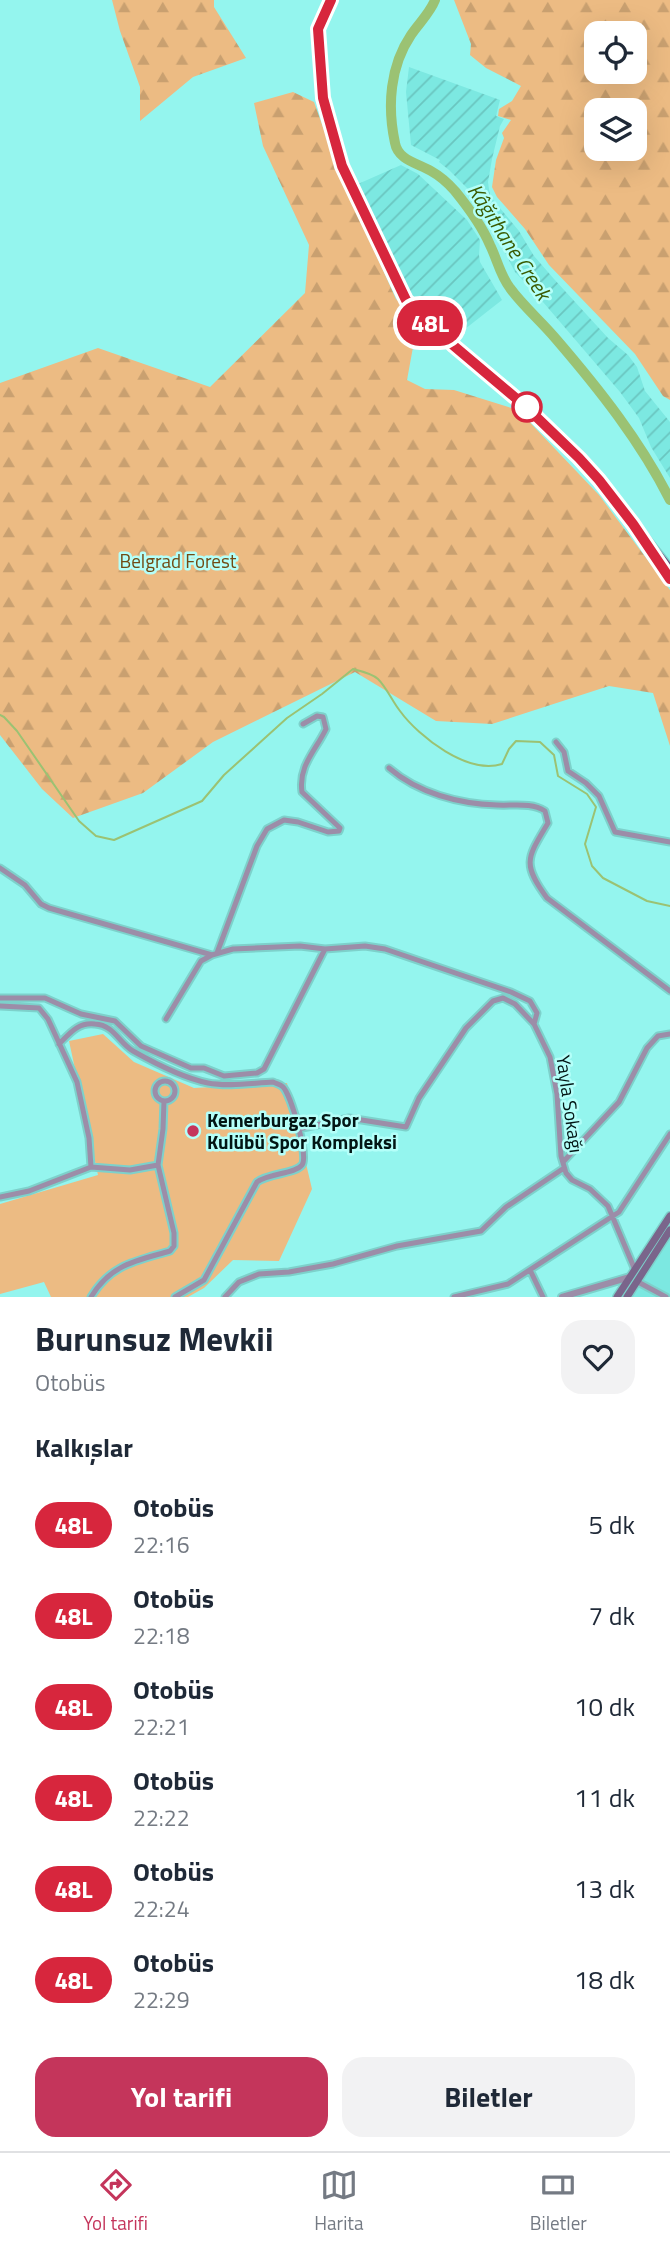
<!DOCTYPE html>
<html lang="tr">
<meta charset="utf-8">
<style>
:root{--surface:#fff;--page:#f2f2f3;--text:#1f2937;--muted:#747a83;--line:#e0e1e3;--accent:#c4355b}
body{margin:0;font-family:"Titillium Web",sans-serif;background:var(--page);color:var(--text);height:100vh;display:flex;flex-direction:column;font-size:26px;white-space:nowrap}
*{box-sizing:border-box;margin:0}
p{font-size:23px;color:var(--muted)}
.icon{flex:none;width:38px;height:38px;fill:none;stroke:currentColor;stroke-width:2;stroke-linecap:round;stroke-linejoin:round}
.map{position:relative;height:1297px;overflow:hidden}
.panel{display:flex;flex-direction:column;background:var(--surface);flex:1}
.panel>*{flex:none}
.badge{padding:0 14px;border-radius:23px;font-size:24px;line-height:46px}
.buttons{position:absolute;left:584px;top:21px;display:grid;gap:14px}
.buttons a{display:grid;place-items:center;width:63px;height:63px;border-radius:14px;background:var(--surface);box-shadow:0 7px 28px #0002;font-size:35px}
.map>.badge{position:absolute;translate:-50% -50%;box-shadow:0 0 0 4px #fff}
h2{padding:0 35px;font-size:26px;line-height:63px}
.round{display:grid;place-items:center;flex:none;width:74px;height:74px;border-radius:21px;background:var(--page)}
.headline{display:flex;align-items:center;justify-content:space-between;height:119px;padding:0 35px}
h1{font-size:33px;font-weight:700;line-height:52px}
.cta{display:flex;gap:14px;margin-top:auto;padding:14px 35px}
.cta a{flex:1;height:80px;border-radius:21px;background:var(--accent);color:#fff;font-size:28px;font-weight:700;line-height:80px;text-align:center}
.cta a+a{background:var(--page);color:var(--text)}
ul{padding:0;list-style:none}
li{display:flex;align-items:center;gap:21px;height:91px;padding:0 35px}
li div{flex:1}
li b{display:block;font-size:26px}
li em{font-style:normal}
li .badge{min-width:77px;font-weight:700;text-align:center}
.tabs{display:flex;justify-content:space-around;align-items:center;height:98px;border-top:2px solid var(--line);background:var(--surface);font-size:19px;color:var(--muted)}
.tabs a{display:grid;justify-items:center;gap:4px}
.tabs .selected{color:var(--accent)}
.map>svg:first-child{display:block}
.built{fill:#7ce8e1}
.industrial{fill:url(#industrial-furrows)}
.forest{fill:url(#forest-firs);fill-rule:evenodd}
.pitch{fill:#ecbb83}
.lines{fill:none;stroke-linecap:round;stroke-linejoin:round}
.stream{stroke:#9bc273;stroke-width:2}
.river{stroke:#9bc273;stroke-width:10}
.minor-casing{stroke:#7dd1cb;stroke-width:9}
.tertiary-casing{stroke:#7dd1cb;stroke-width:10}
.secondary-casing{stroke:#7dd1cb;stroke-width:10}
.primary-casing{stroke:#7dd1cb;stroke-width:11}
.minor{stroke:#9c8da8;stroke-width:5}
.tertiary{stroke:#9c8da8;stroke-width:6}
.secondary{stroke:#7a658b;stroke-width:7}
.primary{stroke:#634876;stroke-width:8}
.line-casing{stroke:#fff;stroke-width:16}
.line{stroke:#d7263d;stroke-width:10}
.stop-dot{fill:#fff;stroke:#d7263d;stroke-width:3.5}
.poi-dot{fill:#c4355b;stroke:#b4fff9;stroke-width:2.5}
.labels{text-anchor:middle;stroke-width:5;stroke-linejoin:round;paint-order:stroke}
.park-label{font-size:19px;fill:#714a13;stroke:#b4fff9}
.street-label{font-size:19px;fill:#021514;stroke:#b4fff9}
.poi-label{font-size:19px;font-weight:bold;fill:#021514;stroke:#b4fff9;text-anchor:start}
.water-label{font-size:21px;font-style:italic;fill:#3a5b02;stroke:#b4fff9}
</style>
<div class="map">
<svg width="670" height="1297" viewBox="0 0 670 1297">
<defs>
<pattern id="industrial-furrows" width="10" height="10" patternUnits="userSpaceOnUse" patternTransform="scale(1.75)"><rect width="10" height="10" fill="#7ce8e1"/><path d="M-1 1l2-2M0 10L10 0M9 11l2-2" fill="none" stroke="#6ac6c0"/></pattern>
<pattern id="forest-firs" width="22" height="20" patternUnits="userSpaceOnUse" patternTransform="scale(1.75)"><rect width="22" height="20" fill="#ecbb83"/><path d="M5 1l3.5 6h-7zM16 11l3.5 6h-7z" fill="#c9a070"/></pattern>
</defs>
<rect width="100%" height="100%" fill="#94f5ee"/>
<path class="built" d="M670 1236V1297H631Z"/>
<path class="industrial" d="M409 67 500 100 496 116 504 119 500 126 492 159 488 182 490 196 519 231 534 256 554 279 608 338 628 355 637 367 645 391 670 422V478L651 447 639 418 620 392 537 295 515 272 498 239 504 234 491 212 449 170 439 162 440 160 411 145 406 92Z
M401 165 418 174 467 220 480 240 479 255 480 262 502 300 465 329 461 326 455 329 446 323 442 326 409 292 379 237 358 184Z"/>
<path class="forest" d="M112 0H214V7L246 58 193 77 140 121V87L120 31Z
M454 0H670V400L663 396 635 354 549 265 525 229 497 197 492 187 496 160 504 138 502 133 511 120 498 116 499 109 512 101 521 86 486 68 470 55 471 44ZM635 33V72H597V33ZM635 110V149H597V110Z
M293 92 314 102 339 172 396 299 418 320 407 380 425 389 454 390 518 410 599 495 670 590V746L653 693 609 686 492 724 436 721 355 672 213 742 143 793 73 818 42 789 0 735V383L98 348 210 387 305 293 309 245 263 146 254 103Z"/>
<path class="pitch" d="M103 1034 134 1062 194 1088 287 1083 312 1189 279 1261 233 1260 204 1288 188 1297H51L44 1282 0 1294V1204L98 1175 69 1041Z"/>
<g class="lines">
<path class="stream" d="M0 715 4 717 17 731 79 821 96 836 114 840 202 801 224 775 287 718 322 694 353 669C361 671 373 674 378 679 387 688 392 701 400 711 419 737 468 775 502 764L509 749 516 741 540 742 554 755 558 776 587 794 596 807 585 844 592 866 603 878 647 901 670 906"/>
<path class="river" d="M435 0C430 13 419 23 411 35 390 66 387 106 395 143 398 160 417 163 431 171 440 176 448 183 455 191 468 207 482 226 490 245 497 259 500 275 510 288 523 306 542 322 556 339 599 389 641 442 670 500"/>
<g class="minor-casing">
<path id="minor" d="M556 742 564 752 568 771 586 783 599 796 615 832 670 842
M389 768C418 793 459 804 497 805 513 806 531 802 545 811L548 823C528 857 521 863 547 898L670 991
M0 868 25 885 41 904 49 908 212 955 233 949 300 946 325 949 365 946 385 949 511 992 530 1001 537 1013 534 1024
M217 953 257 846 267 829 284 820 298 822 328 832 339 831 340 828 302 792C298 766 316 750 326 729L323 717 317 716 303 724
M0 998H45L81 1014 115 1021 141 1046 191 1068H204L224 1076 257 1073 264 1069 325 949
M0 1006 39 1008 48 1019 77 1082 89 1138 91 1167
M166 1019 201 961 212 955
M59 1044C70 1033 78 1022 95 1024 114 1025 119 1043 133 1051 156 1064 183 1078 208 1083 228 1087 252 1083 273 1082 277 1084 280 1084 283 1087 291 1095 309 1157 302 1165 295 1174 269 1173 257 1182L204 1280 175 1297
M155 1091a10 10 0 1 1 20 0a10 10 0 1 1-20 0Z
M298 1129 349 1118 406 1127 419 1098 466 1028 493 1001 503 998 515 1004 534 1024 550 1057 557 1094 561 1156 566 1173 572 1180 590 1189 608 1206 635 1270
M563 1162 619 1102 647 1048 658 1036 670 1034
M0 1197 29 1191 91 1167 130 1170 158 1165
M530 1270 543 1297
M638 1282 666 1297
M91 1297C111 1264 136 1261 170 1251L174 1246V1233L158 1165 163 1129 164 1101
M225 1297 239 1282 259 1274 289 1272 333 1264 397 1246 481 1231 506 1207 564 1168
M454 1297 508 1284 619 1212 670 1134"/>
</g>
<g class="tertiary-casing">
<path id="tertiary" d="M562 1297 630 1277"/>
</g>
<g class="secondary-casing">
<path id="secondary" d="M617 1297 670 1216
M627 1297 670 1230"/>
</g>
<g class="primary-casing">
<path id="primary" d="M331 0 318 29 323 98 342 165 406 300 454 346 556 434 599 480 670 569
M647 548 670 579"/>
</g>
<use href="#minor" class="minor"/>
<use href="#tertiary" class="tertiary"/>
<use href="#secondary" class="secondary"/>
<use href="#primary" class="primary"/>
</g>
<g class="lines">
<g class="line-casing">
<path id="line" d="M331 0 318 29 323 98 342 166 406 300 454 346 524 405 579 458 599 480 633 524 670 579"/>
</g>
<use href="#line" class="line"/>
</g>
<circle class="stop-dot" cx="527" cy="407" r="14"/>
<circle class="poi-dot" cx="193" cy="1131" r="7"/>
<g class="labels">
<g class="park-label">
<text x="178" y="568">Belgrad Forest</text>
</g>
<g class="street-label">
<text transform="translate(570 1104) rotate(82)" y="7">Yayla Sokağı</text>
</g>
<g class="poi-label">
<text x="207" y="1127">Kemerburgaz Spor<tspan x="207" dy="22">Kulübü Spor Kompleksi</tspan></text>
</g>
<g class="water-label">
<text transform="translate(509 242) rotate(57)" y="7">Kâğıthane Creek</text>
</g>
</g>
</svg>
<div class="buttons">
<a><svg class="icon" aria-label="locate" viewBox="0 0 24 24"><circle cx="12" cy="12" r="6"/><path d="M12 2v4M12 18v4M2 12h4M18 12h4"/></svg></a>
<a><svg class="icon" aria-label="layers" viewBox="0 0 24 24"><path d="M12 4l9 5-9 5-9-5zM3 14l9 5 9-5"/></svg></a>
</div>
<b class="badge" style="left:430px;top:323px;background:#d7263d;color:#fff">48L</b>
</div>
<section class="panel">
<div class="headline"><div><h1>Burunsuz Mevkii</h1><p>Otobüs</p></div><a class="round"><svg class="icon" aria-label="heart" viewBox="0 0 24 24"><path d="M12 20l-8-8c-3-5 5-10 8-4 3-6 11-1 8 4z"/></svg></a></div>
<h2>Kalkışlar</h2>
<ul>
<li><span class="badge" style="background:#d7263d;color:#fff">48L</span><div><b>Otobüs</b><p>22:16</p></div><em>5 dk</em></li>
<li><span class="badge" style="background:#d7263d;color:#fff">48L</span><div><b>Otobüs</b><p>22:18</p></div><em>7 dk</em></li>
<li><span class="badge" style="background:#d7263d;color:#fff">48L</span><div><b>Otobüs</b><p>22:21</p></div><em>10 dk</em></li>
<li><span class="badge" style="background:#d7263d;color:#fff">48L</span><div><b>Otobüs</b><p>22:22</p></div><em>11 dk</em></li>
<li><span class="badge" style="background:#d7263d;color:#fff">48L</span><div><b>Otobüs</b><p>22:24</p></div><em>13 dk</em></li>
<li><span class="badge" style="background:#d7263d;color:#fff">48L</span><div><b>Otobüs</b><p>22:29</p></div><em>18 dk</em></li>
</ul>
<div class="cta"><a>Yol tarifi</a><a>Biletler</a></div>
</section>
<nav class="tabs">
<a class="selected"><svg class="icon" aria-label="directions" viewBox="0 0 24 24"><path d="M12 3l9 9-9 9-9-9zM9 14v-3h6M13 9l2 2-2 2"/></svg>Yol tarifi</a>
<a><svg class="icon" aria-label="map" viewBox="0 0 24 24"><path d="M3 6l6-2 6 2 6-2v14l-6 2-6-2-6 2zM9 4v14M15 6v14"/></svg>Harita</a>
<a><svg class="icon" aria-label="tickets" viewBox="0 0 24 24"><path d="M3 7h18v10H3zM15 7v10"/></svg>Biletler</a>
</nav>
